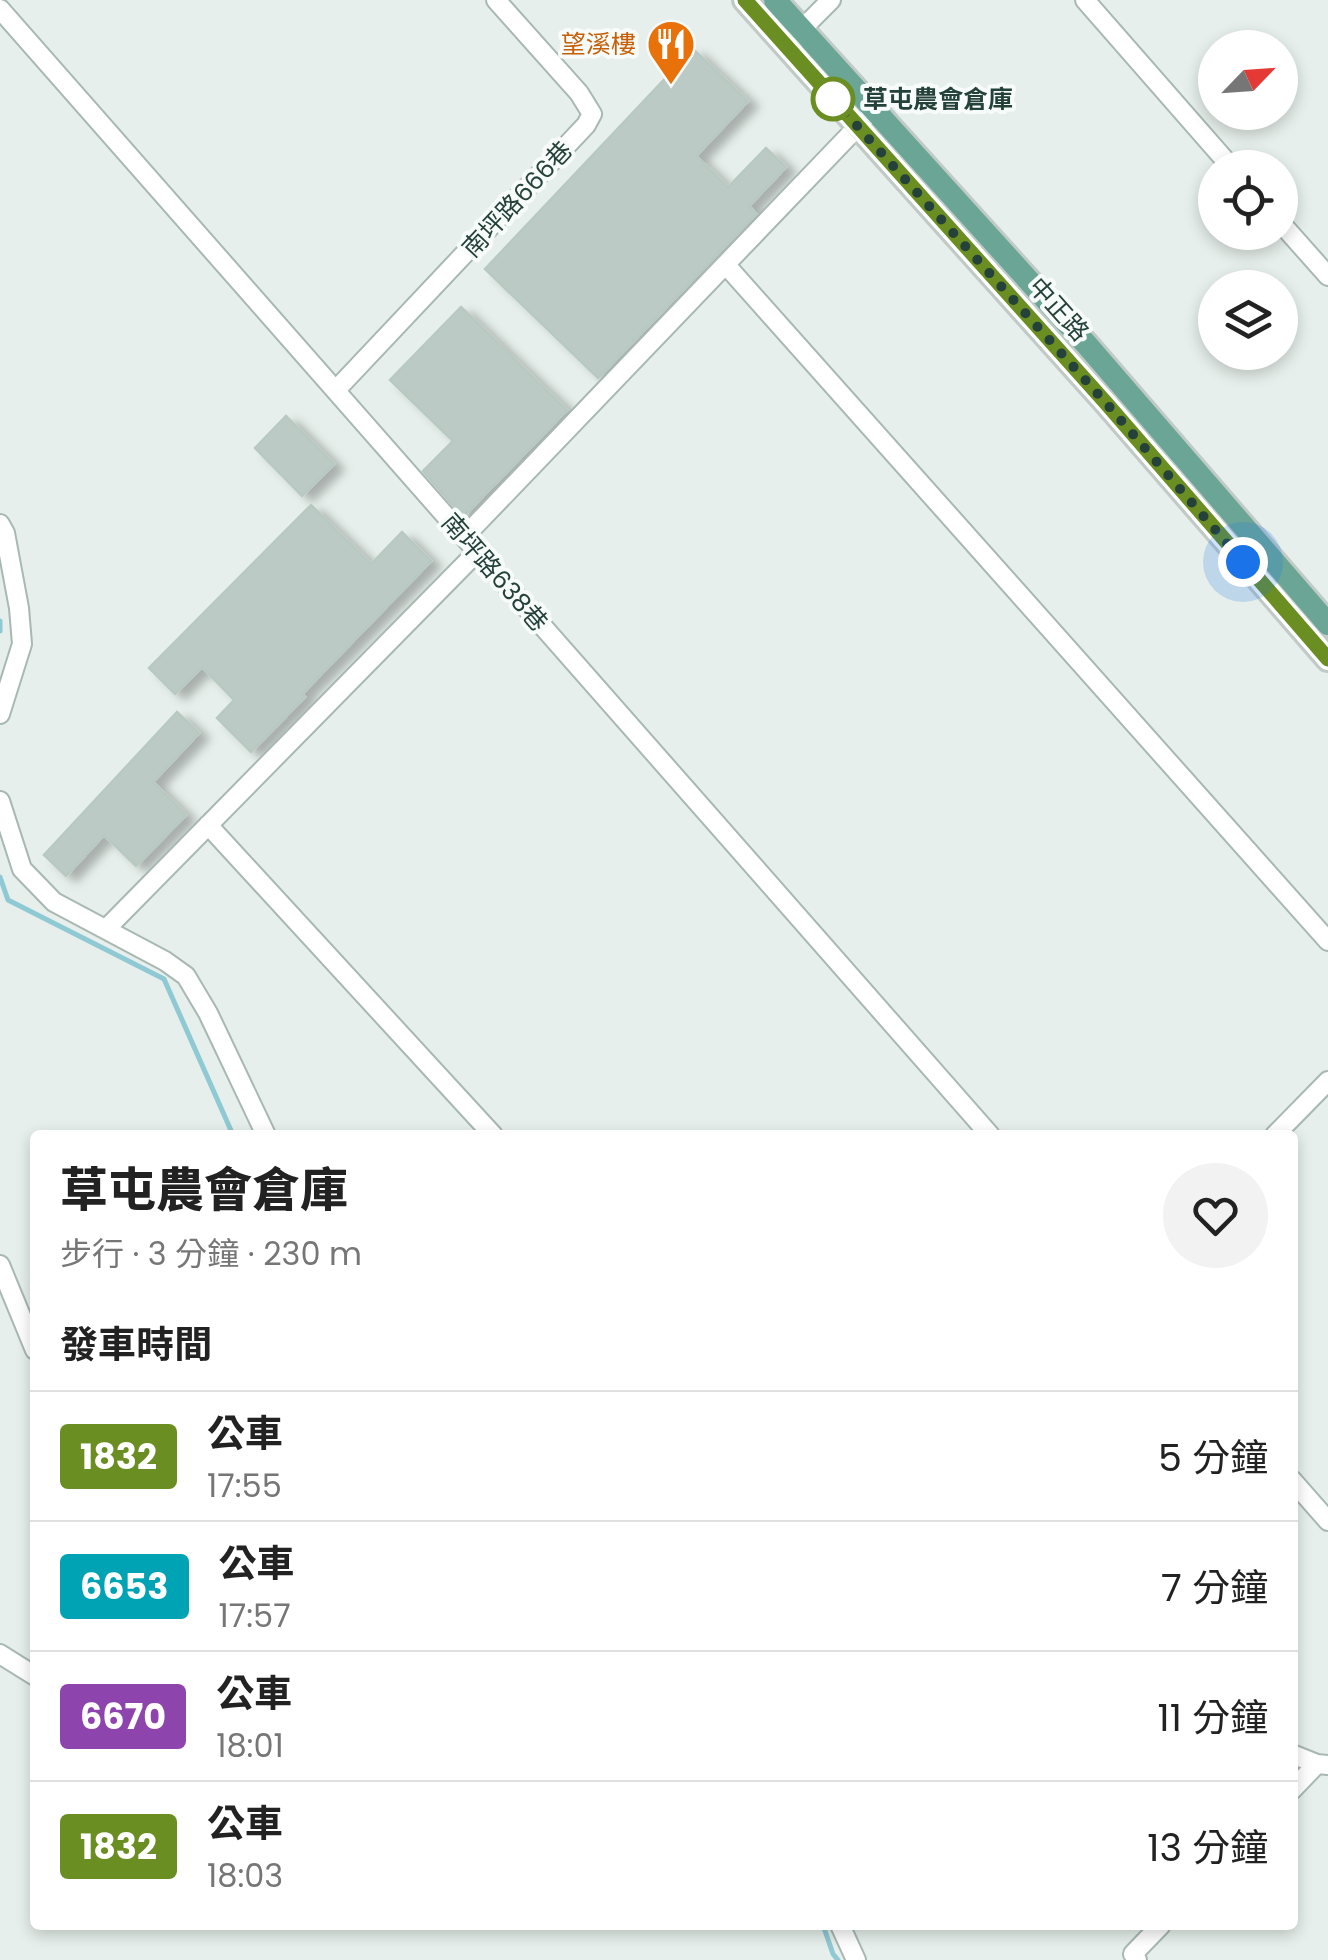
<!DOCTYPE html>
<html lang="zh-TW">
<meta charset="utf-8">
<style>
:root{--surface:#fff;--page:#f2f2f2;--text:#222;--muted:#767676;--line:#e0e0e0}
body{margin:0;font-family:Poppins,"Noto Sans TC",sans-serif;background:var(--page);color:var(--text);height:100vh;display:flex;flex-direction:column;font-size:38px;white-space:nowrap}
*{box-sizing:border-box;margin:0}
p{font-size:32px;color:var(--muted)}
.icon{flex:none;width:55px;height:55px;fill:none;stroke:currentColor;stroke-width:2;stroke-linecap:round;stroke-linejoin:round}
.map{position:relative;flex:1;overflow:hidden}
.details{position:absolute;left:30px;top:1130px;width:1268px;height:800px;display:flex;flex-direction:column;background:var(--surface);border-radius:10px;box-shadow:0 5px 15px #0003}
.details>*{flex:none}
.badge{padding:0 20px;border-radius:8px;font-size:35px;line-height:65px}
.needle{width:65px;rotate:65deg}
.tools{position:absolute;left:1198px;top:30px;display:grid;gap:20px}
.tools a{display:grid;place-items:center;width:100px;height:100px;border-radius:50%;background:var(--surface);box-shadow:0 5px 15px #0003;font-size:50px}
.you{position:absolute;width:50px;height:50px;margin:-25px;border:8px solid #fff;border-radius:50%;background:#1a73e8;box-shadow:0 0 0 15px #1a73e833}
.map>.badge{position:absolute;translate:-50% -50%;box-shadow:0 0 0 5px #fff}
h2{padding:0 30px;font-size:38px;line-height:90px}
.round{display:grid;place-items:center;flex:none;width:105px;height:105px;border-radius:52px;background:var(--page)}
.headline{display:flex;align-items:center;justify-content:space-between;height:170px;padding:0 30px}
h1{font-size:48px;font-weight:800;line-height:75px}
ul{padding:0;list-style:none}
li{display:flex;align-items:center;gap:30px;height:130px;padding:0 30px;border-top:2px solid var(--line)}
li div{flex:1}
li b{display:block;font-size:38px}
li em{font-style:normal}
li .badge{min-width:110px;font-weight:700;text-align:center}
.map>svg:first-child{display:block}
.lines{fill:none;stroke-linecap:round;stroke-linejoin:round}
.stream{stroke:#8ec9d4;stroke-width:5}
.building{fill:#bbcac4;stroke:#b8c9c2;stroke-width:2.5;filter:url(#shadow)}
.minor-casing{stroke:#a8b8b2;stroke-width:22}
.major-casing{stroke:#c2cac8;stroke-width:28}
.minor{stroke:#fff;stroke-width:18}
.major{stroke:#6aa596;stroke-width:22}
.line-casing{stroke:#fff;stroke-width:22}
.line{stroke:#6b8e23;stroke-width:15}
.walk{stroke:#24423a;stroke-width:10;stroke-dasharray:0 18}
.stop-dot{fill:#fff;stroke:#6b8e23;stroke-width:5}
.labels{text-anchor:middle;stroke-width:8;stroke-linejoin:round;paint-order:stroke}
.food-label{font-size:25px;fill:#c56008;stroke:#f7fbf9;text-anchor:end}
.stop-label{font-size:25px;font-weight:bold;fill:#24423a;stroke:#f7fbf9;text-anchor:start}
.street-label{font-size:25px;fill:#24423a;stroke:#f7fbf9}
</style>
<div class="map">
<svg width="1328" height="1960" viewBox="0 0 1328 1960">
<defs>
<filter id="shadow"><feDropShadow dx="10" dy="5.5" stdDeviation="5" flood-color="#0004"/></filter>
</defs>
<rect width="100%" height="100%" fill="#e6efeb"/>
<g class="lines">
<path class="stream" d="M0 621V631
M0 877 8 900 164 979 233 1135
M823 1925 833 1954 838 1960"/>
</g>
<path class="building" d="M693 49 748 101 696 156 728 187 766 148 786 167 749 206 756 214 598 378 485 269Z
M461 307 567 410 463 517 423 471 453 441 390 380Z
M286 416 334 464 302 496 255 448Z
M311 505 371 564 402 532 431 561 302 694 305 697 251 752 217 718 234 700 202 667 175 694 149 668Z
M177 712 199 733 153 782 186 815 136 866 104 835 66 876 44 855Z"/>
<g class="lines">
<g class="minor-casing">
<path id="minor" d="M1085 0 1232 168
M0 9 990 1135
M795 41 801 30 831 0
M1280 222 1328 276
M726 265 1328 941
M336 390 586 125 592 114 579 93 496 0
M0 524 5 533 19 608 22 644 0 714
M464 537 864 120
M0 801 22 869 54 902 165 961 186 976 208 1013 266 1135
M208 825 493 1135
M106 929 477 552
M1275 1135 1328 1081
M0 1265 35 1350
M1292 1480 1328 1521
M0 1654 35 1676
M1292 1754 1317 1764 1328 1765
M1292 1790 1317 1764
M840 1925 856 1960
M1137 1960 1133 1954 1161 1925"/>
</g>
<g class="major-casing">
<path id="major" d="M745 0 1106 403 1328 659
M775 0 1087 345 1328 624"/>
</g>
<use href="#minor" class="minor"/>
<use href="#major" class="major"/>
</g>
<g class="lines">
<g class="line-casing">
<path id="line" d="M745 0 1106 403 1328 659"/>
</g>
<use href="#line" class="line"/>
<path class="walk" d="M833 99 1106 403 1243 562"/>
</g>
<defs>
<g id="restaurant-pin" transform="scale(2.5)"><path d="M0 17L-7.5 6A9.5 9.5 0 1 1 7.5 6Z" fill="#e8710a" stroke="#f7fbf9"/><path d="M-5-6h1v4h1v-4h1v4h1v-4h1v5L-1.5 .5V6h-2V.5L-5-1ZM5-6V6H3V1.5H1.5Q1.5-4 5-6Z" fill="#fff"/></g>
</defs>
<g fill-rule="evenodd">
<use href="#restaurant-pin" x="671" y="44"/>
</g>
<circle class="stop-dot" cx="833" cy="99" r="20"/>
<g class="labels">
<g class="food-label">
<text x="636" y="53">望溪樓</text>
</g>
<g class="stop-label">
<text x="863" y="108">草屯農會倉庫</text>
</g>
<g class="street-label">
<text transform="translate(517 199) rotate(-47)" y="9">南坪路666巷</text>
<text transform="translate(1059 309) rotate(48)" y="9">中正路</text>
<text transform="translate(495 572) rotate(49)" y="9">南坪路638巷</text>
</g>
</g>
</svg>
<div class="tools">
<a><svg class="needle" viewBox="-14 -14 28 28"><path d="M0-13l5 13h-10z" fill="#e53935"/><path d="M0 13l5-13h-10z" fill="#767676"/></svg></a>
<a><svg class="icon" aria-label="locate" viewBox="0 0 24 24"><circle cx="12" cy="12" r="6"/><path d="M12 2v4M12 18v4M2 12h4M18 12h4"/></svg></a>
<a><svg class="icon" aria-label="layers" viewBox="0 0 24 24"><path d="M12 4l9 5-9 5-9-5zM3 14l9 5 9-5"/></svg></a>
</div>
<div class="you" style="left:1243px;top:562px"></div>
<section class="details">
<div class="headline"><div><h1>草屯農會倉庫</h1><p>步行 · 3 分鐘 · 230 m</p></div><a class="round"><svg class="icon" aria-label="heart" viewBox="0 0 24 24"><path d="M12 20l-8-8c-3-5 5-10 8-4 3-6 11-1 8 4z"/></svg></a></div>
<h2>發車時間</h2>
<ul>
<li><span class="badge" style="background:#6b8e23;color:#fff">1832</span><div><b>公車</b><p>17:55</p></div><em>5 分鐘</em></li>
<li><span class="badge" style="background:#00a3b4;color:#fff">6653</span><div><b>公車</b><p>17:57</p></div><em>7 分鐘</em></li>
<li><span class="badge" style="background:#8e44ad;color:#fff">6670</span><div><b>公車</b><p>18:01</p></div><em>11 分鐘</em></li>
<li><span class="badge" style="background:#6b8e23;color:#fff">1832</span><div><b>公車</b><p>18:03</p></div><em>13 分鐘</em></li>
</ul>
</section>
</div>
